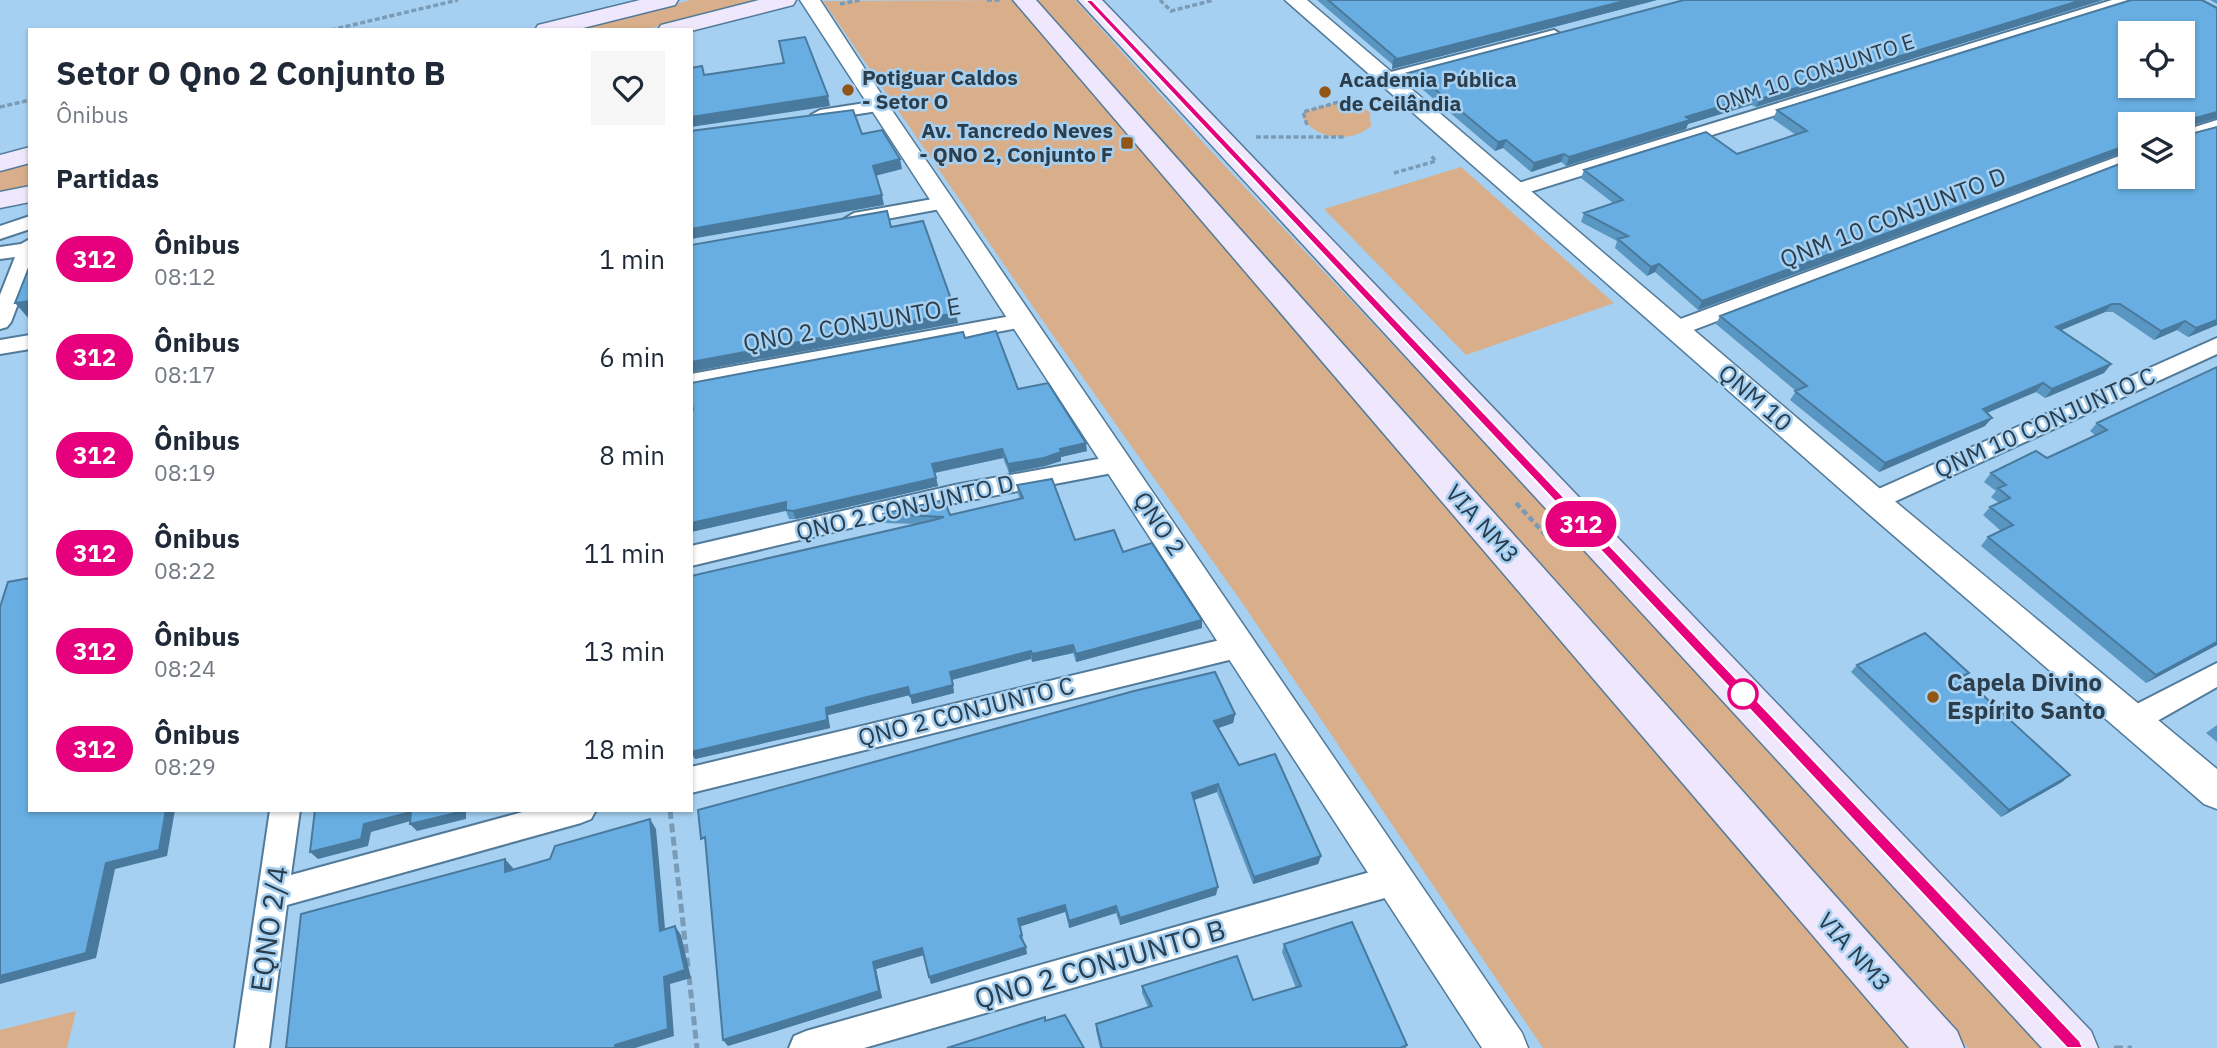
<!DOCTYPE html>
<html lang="pt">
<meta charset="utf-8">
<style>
:root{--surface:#fff;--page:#f6f6f7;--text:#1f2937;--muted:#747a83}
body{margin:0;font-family:"IBM Plex Sans",sans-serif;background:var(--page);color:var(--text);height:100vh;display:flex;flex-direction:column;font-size:26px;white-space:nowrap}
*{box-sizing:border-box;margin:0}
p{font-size:23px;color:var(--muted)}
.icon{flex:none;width:38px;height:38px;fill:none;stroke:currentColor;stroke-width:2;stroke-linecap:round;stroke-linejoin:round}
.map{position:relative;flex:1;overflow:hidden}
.sheet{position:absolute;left:28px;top:28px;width:665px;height:784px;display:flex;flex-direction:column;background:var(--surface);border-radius:0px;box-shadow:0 2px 5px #0004}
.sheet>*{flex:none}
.badge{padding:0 14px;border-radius:23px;font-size:24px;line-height:46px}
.tools{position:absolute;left:2118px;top:21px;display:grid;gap:14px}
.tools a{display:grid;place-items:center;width:77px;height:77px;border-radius:0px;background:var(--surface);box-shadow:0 2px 5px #0004;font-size:35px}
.map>.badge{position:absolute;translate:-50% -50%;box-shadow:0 0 0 4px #fff}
h2{padding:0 28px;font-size:26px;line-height:63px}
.round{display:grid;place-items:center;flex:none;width:74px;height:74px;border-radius:0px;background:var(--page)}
.headline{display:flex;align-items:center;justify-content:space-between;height:119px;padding:0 28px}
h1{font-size:33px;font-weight:700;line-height:52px}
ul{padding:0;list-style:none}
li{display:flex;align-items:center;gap:21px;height:98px;padding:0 28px}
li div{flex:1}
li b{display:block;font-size:26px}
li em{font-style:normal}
li .badge{min-width:77px;font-weight:700;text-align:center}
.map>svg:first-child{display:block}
.green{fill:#d9af8b}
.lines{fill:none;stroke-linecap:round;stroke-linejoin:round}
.minor-casing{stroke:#527a99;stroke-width:4}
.tertiary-casing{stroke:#527a99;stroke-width:3}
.secondary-casing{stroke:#527a99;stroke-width:3}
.path-far2{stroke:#7a9bb6;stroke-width:3.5;stroke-dasharray:5 2.5;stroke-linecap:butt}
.path-far1{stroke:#7a9bb6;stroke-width:4.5;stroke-dasharray:6 3.5;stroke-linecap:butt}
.path{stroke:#7a9bb6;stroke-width:5;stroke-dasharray:9 4.5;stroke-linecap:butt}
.minor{fill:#fff;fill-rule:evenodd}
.tertiary{fill:#fff;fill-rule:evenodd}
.secondary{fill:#efe7fb;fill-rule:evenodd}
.wall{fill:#5996c2}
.shaded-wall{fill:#497a9e}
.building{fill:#68aee2;stroke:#497a9e;stroke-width:2;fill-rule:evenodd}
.line{fill:#e6007e;stroke:#fff;stroke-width:2}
.poi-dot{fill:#915615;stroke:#a5d0f2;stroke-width:2.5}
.stop-dot{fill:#fff;stroke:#e6007e;stroke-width:3.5}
.labels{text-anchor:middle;stroke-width:5;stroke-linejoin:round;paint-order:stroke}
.far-street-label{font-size:21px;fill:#2c3d4b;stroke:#a5d0f2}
.far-poi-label{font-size:21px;font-weight:bold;fill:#2c3d4b;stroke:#a5d0f2;text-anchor:start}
.street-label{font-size:24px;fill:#2c3d4b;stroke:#a5d0f2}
.poi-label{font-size:24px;font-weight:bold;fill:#2c3d4b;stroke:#a5d0f2;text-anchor:start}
.near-street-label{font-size:28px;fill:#2c3d4b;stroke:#a5d0f2}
</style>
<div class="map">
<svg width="2217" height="1048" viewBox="0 0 2217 1048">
<rect width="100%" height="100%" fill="#a5d0f2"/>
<path class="green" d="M691 0H760L643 30H572Z
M1012 0 1913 1048H1543L1243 604 1038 314 823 1Z
M1037 0H1075L1208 148 2052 1048H1968Z
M1346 100 1365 108 1370 113 1371 126C1353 143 1316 140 1303 118V112Z
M30 163V185L0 192V170Z
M1461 167 1614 303 1466 355 1324 209Z
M76 1011 67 1048H0V1030Z"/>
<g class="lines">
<g class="minor-casing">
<path id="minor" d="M2112 0H2136L2134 3 1523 194 1516 196 1507 190 1509 186Z
M1554 30 1562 35 1560 38 1385 84 1376 79 1379 75Z
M878 101 884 102 887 106 884 110 820 120 811 115 820 110Z
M2217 120V131L2182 142V131Z
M2130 152V163L1683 334H1667L1664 329 1667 324Z
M944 197 954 203 951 207 854 225 844 219 854 213Z
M30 216V229L0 239V226Z
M30 239V272L11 322 7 327 0 329V295L15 257 0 259V247L21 244Z
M1022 314 1029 316 1033 321 1029 326 691 390V374Z
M30 335V349L0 354V340Z
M2217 338V354L1883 507 1874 510 1865 507 1862 501 1865 495Z
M1120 455 1128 458 1132 464 1128 470 955 503 691 566V546L955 485Z
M1241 635 1250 638 1254 646 1250 654 1241 657 691 793V767Z
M2217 663V687L2143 729 2133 732 2123 729 2119 720 2123 711Z
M270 810H300L291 875 530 810H596L591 819 581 823 287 905 269 1048H235Z
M1395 865 1406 870 1410 880 1406 890 1395 895 864 1048H789L794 1036 806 1031Z"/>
</g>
<g class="tertiary-casing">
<path id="tertiary" d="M800 0H820L889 106 1522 1033 1528 1048H1482Z
M1285 0H1307L1885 493 2217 769V809L2204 804 1863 509Z"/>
</g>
<g class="secondary-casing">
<path id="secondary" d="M640 0H678L675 5 575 30H535L538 25Z
M759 0H796L793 5 691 31 658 30 661 25Z
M1013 0H1036C1231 220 1428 439 1624 658 1736 782 1844 908 1957 1031L1964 1048H1909Z
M1078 0H1102L2091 1031 2098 1048H2042Z
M30 147V163L0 171V155Z
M30 186V202L0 208V192Z"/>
</g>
<path class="path-far2" d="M987 0H1000
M1160 0 1171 11 1214 0
M840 4 860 0
M331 30 458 0
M0 107 30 100
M1307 125 1303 112 1346 100
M1256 137H1346
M1394 173 1436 161 1431 156"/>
<path class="path-far1" d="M1516 503 1555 545"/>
<path class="path" d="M670 810 688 967
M689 976 697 1048
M2114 1048H2132"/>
<use href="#minor" class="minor"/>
<use href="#tertiary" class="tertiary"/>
<use href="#secondary" class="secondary"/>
</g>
<path class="wall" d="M1317 0H1657L1392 69 1393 65Z
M2103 0 1756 107 1751 105 1688 124 1686 129 1566 166 1561 162 1531 172 1503 148 1495 151 1422 89 1407 82 1408 73Z
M2210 0H2217V4Z
M1777 110 2217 118 2187 127V135L2217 127V325L2188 337 2177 330 2154 340 2113 312H2105L2062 330 2111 364 2104 373 2045 398 2036 392 1987 413 1985 426 1879 472 1790 400 1796 391 1716 324 1720 316 2182 177 2130 124V150L1698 310 1655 272 1647 276 1615 248 1617 241 1581 222 1584 213 1613 203 1581 178 1584 170 1737 154 1796 135 1773 119Z
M965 338 1018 389 1087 451 1061 457V461L1045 466 1009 473 1003 458 935 473 938 486 796 519H789L786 511 691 532V411Z
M2217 367V645L2146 683 1981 546 1988 537 2001 531 1983 515 1990 507 1999 503 1991 497 1996 491 1984 482 1991 473 2047 458 2095 435 2090 431 2097 423Z
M1017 485 1075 540 1123 552 1202 620V628L1076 662 1073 653 1032 662 1031 659 952 680 954 693 912 704 910 695 828 715 830 728 695 759 917 524 884 523 882 514 950 515 1020 499 1018 494Z
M1857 665 1969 673 1964 678 2070 775 2062 782 2001 817 1851 672Z
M1235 714 1233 723 1218 728 1239 765 1321 856 1318 864 1253 884 1217 792 1194 800 1216 895 1120 925 1116 913 1069 928 1065 912 1020 926 1027 954 931 984 924 955 876 969 882 998 728 1046Z
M2217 725V742L2206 733Z
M1284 944 1407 1045 1406 1048H1100L1096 1030V1024L1148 1007 1142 993V986L1253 1000 1296 988 1282 952Z"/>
<path class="shaded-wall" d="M1628 0H1657L1392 69 1393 60Z
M2082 0H2103L1756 107 1760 99Z
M828 96 830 106 691 127V117Z
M1755 96 1751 105 1688 124 1686 129 1566 166 1569 157 1686 117Z
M2217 112V118L2182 128 2188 120Z
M1506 140 1503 148 1495 151 1498 142Z
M2130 144V150L1698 310 1702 301Z
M1564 154 1561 162 1531 172 1534 163Z
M900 159 902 169 875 176 873 166Z
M882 195 884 205 691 239V229Z
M1659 264 1655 272 1647 276 1651 267Z
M30 301V320L15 303Z
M2112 304 2105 312 2049 335 2056 327Z
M956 313 958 323 691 372V362Z
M2217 320V325L2188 337 2196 328Z
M2185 321 2177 330 2154 340 2161 331Z
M2111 364 2104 373 2045 398 2052 389Z
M2043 383 2036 392 1977 417 1983 409Z
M1992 418 1985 426 1879 472 1885 463Z
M1086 443 1087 451 1061 457V461L1045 466 1009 473 1008 464 1060 449Z
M1002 449 1003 458 933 473 932 464Z
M936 478 938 486 796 519 793 511Z
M786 502 788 510 691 532V523Z
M1202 620V628L1076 662V654Z
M2217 642V645L2146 683 2156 675Z
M1073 645V653L1032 662V654Z
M1031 651V659L951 680 950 672Z
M953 685 954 693 912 704 910 696Z
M908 687 910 695 828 715 830 728 695 759 691 752 826 708Z
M1235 714 1233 723 1213 730 1214 721Z
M2070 775 2062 782 2001 817 2009 810Z
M1218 784 1217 792 1191 801 1192 793Z
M166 810H175L167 856 115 869 96 958 0 984V976L106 863Z
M460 810H473L466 812V819L417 831 410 824Z
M411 812 418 819 371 832 368 846 318 859 310 852 364 824Z
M650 819 656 829 666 939 660 931Z
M1321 856 1318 864 1253 884 1254 877Z
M505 859 513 868V881L505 872Z
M1218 887 1216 895 1120 925V918Z
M1065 905V912L1019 927 1018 919Z
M1116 906V913L1069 928V921Z
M675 926 681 935 691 978 670 984 674 1036 635 1048H615V1045L664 977Z
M1026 947 1027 954 931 984 929 977Z
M922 948 924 955 876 969 882 998 728 1046 723 1040 873 962Z"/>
<path class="building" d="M1328 0H1628L1393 60 1397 59Z
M1684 0H2082L1760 99 1755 96 1686 117 1690 120 1569 157 1564 154 1534 163 1506 140 1498 142 1424 80 1408 73Z
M2131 0H2202L2217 8V112L2188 120 2187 135 2217 127V320L2196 328 2185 321 2161 331 2120 304H2112L2056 327 2111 364 2052 389 2043 383 1983 409 1992 418 1885 463 1795 391 1807 386 1720 316 2130 160V177H2182V124H2130V144L1702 301 1659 264 1651 267 1618 239 1628 236 1584 213 1623 200 1584 170 1706 132 1737 154 1807 131 1777 110ZM2130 33H2182V86H2130Z
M805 37 828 96 691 117V68L702 66 704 75 784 63 779 41Z
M853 110 862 134 882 130 900 159 873 166 882 195 691 229V131Z
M887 211 891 227 923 221 956 313 691 362V245Z
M30 265V301L15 303Z
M996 331 1018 389 1048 383 1086 443 1060 449 1061 452 1044 458 1008 464 1002 449 932 464 936 478 793 511 786 510V502L691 523V411L693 410 691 399V383L963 332 965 338Z
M2217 367V642L2156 675 1988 537 2013 525 1990 507 2010 498 1998 488 2006 485 1991 473 2036 451 2047 458 2107 430 2097 423Z
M1052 479 1075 540 1114 530 1123 552 1152 543 1202 620 1076 654 1073 645 1032 654 1031 651 950 672 953 685 910 696 908 687 867 697 826 708 827 720 691 752V576L934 520 944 517 882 514 944 500 950 515 1023 498 1017 485Z
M30 578V810H166L159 850 106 863 86 953 0 976V607L8 582Z
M1925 633 1969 673 1962 676 2070 775 2009 810 1857 665Z
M1215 672 1235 714 1214 721 1239 765 1275 754 1321 856 1254 877 1218 784 1192 793 1218 887 1120 918 1116 906 1069 921 1065 905 1018 919 1022 935 1020 936 1026 947 929 977 922 948 873 962 879 991 723 1040 705 837 701 839 698 810 1134 691Z
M315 810H460V812L410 824 411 812 364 824 361 839 310 852Z
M650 819 660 931 675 926 685 970 664 977 668 1029 615 1045V1048H286L301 914 505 859V872L550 859 555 846Z
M1352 922 1407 1045 1400 1048H1102L1096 1024 1152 1006 1142 986 1237 956 1253 1000 1301 986 1284 944Z
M1065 1015 1084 1048H947L1045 1017V1021Z"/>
<path class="line" d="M1085 0H1092L2080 1041 2083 1048H2067Z"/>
<g class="poi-dot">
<circle cx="848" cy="90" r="7"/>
<circle cx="1325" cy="92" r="7"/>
<rect x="1120" y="136" width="14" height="14" rx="3.5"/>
<circle cx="1933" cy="697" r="7"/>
</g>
<circle class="stop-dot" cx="1743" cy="694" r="14"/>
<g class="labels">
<g class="far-street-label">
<text transform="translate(1815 73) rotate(-18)" y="7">QNM 10 CONJUNTO E</text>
</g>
<g class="far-poi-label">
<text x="862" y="85">Potiguar Caldos<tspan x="862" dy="24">- Setor O</tspan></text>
<text x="1339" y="87">Academia Pública<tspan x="1339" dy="24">de Ceilândia</tspan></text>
<text x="1113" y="138" text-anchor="end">Av. Tancredo Neves<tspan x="1113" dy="24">- QNO 2, Conjunto F</tspan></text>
</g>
<g class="street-label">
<text transform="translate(1893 218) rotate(-21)" y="8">QNM 10 CONJUNTO D</text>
<text transform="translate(852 325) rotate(-10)" y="8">QNO 2 CONJUNTO E</text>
<text transform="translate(1755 398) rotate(41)" y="8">QNM 10</text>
<text transform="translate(2045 423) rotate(-24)" y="8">QNM 10 CONJUNTO C</text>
<text transform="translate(905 508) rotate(-13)" y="8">QNO 2 CONJUNTO D</text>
<text transform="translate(1159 524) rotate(56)" y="8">QNO 2</text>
<text transform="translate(1482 524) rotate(48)" y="8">VIA NM3</text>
<text transform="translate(966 712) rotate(-14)" y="8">QNO 2 CONJUNTO C</text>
<text transform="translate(1854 952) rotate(48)" y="8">VIA NM3</text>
</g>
<g class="poi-label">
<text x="1947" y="691">Capela Divino<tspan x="1947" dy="28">Espírito Santo</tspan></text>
</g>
<g class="near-street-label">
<text transform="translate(269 929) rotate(-82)" y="10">EQNO 2/4</text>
<text transform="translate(1100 964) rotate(-16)" y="10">QNO 2 CONJUNTO B</text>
</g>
</g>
</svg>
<div class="tools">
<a><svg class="icon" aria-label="locate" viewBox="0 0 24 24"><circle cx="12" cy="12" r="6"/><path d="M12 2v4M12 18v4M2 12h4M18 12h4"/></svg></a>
<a><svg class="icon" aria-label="layers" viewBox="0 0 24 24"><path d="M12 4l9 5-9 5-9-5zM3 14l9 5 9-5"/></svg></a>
</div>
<b class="badge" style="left:1581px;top:524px;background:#e6007e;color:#fff">312</b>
<section class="sheet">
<div class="headline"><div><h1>Setor O Qno 2 Conjunto B</h1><p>Ônibus</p></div><a class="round"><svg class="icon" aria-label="heart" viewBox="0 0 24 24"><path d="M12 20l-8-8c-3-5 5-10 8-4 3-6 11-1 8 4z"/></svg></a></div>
<h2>Partidas</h2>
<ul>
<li><span class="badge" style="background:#e6007e;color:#fff">312</span><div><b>Ônibus</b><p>08:12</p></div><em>1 min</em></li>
<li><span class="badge" style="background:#e6007e;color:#fff">312</span><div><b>Ônibus</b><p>08:17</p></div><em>6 min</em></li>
<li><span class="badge" style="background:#e6007e;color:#fff">312</span><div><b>Ônibus</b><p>08:19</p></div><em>8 min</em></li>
<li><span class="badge" style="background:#e6007e;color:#fff">312</span><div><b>Ônibus</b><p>08:22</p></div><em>11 min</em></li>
<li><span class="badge" style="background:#e6007e;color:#fff">312</span><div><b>Ônibus</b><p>08:24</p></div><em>13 min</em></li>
<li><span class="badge" style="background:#e6007e;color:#fff">312</span><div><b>Ônibus</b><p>08:29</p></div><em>18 min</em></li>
</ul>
</section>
</div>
